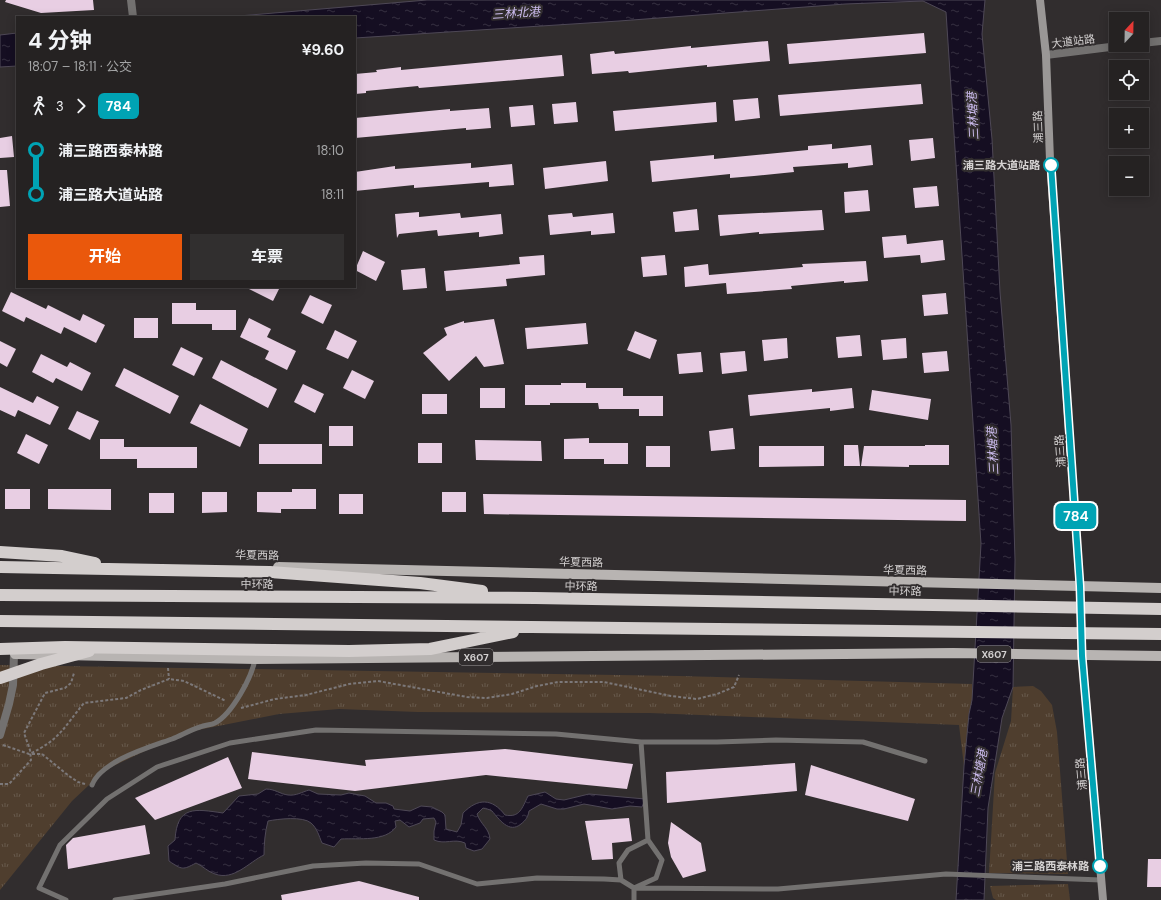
<!DOCTYPE html>
<html lang="zh">
<meta charset="utf-8">
<style>
:root{--surface:#252222;--page:#312f2f;--text:#f1f3f6;--muted:#a3a4a5;--line:#423f40;--accent:#ea580c}
body{margin:0;font-family:"DM Sans","Noto Sans SC",sans-serif;background:var(--page);color:var(--text);height:100vh;display:flex;flex-direction:column;font-size:15px;white-space:nowrap}
*{box-sizing:border-box;margin:0}
p{font-size:13px;color:var(--muted)}
.icon{flex:none;width:22px;height:22px;fill:none;stroke:currentColor;stroke-width:2;stroke-linecap:round;stroke-linejoin:round}
.map{position:relative;flex:1;overflow:hidden}
.panel{position:absolute;left:16px;top:16px;width:340px;height:272px;display:flex;flex-direction:column;background:var(--surface);border-radius:0px;box-shadow:0 2px 10px #0003,0 0 0 1px var(--line)}
.panel>*{flex:none}
.badge{padding:0 8px;border-radius:6px;font-size:14px;line-height:26px}
.needle{width:26px;rotate:22deg}
.fabs{position:absolute;left:1109px;top:12px;display:grid;gap:8px}
.fabs a{display:grid;place-items:center;width:40px;height:40px;border-radius:0px;background:var(--surface);box-shadow:0 2px 10px #0003,0 0 0 1px var(--line);font-size:20px}
.map>.badge{position:absolute;translate:-50% -50%;box-shadow:0 0 0 2px #fff}
.legs{display:flex;align-items:center;gap:6px;height:44px;padding:0 12px;font-size:13px}
.legs p{margin-inline-start:auto}
.head{display:flex;align-items:center;justify-content:space-between;height:68px;padding:0 12px}
h1{font-size:22px;font-weight:700;line-height:30px}
.action{display:flex;gap:8px;margin-top:auto;padding:8px 12px}
.action a{flex:1;height:46px;border-radius:0px;background:var(--accent);color:#fff;font-size:16px;font-weight:700;line-height:46px;text-align:center}
.action a+a{background:var(--page);color:var(--text)}
ul{padding:0 12px;list-style:none}
li{display:flex;align-items:center;gap:14px;height:44px;font-size:15px}
li i{display:grid;place-items:center;width:6px;height:100%;margin:0 5px;background:currentColor}
li i::after{content:'';width:10px;height:10px;margin:-5px;border:3px solid;border-radius:50%;background:var(--surface)}
li p{margin-inline-start:auto}
li:first-child i{background:linear-gradient(#0000 50%,currentColor 0)}
li:last-child i{background:linear-gradient(currentColor 50%,#0000 0)}
.map>svg:first-child{display:block}
.grass{fill:url(#grass-tufts)}
.water{fill:url(#water-ripples);stroke:#4e4856}
.building{fill:#e8cee3}
.lines{fill:none;stroke-linecap:round;stroke-linejoin:round}
.path{stroke:#7c7879;stroke-width:2;stroke-dasharray:3 2;stroke-linecap:butt}
.lane{stroke:#737170;stroke-width:5}
.street{stroke:#737170;stroke-width:8}
.secondary{stroke:#9a9796;stroke-width:8}
.primary{stroke:#b8b4b2;stroke-width:10}
.highway{stroke:#d3cecd;stroke-width:12}
.line-1-casing{stroke:#fff;stroke-width:9}
.line-1{stroke:#00a3b4;stroke-width:6}
.stop-1-dot{fill:#fff;stroke:#00a3b4;stroke-width:2}
.labels{text-anchor:middle;stroke-width:4;stroke-linejoin:round;paint-order:stroke}
.shield{fill:#312d2e;stroke:#a3a0a0;stroke-width:1}
.shield-label{font-size:10px;font-weight:bold;fill:#d4d1d1}
.street-label{font-size:11px;fill:#d4d1d1;stroke:#312d2e}
.stop-label{font-size:11px;font-weight:bold;fill:#d4d1d1;stroke:#312d2e;text-anchor:end}
.water-label{font-size:12px;font-style:italic;fill:#ccbcee;stroke:#312d2e}
</style>
<div class="map">
<svg width="1161" height="900" viewBox="0 0 1161 900">
<defs>
<pattern id="grass-tufts" width="24" height="20" patternUnits="userSpaceOnUse"><rect width="24" height="20" fill="#4f3e2e"/><path d="M3 7l-1-3M5 7V3M7 7l1-3M15 17l-1-3M17 17v-4M19 17l1-3" fill="none" stroke="#67594b"/></pattern>
<pattern id="water-ripples" width="26" height="14" patternUnits="userSpaceOnUse"><rect width="26" height="14" fill="#150e22"/><path d="M2 4q2-2 4 0t4 0M15 11q2-2 4 0t4 0" fill="none" stroke="#363041"/></pattern>
</defs>
<rect width="100%" height="100%" fill="#312d2e"/>
<path class="grass" d="M0 665 679 676 972 684V700L969 714 964 766 959 725 650 713 418 712 339 709 279 714 183 733 105 770 72 801 0 890Z
M1033 686 1041 691 1052 705 1057 732 1068 874 989 873 995 773 1011 721 1013 687Z
M1068 884 1070 900H996L993 898 990 886Z"/>
<path class="water" d="M427 0H985L982 34 992 139 1000 292 1011 425 1015 560 1013 687 1002 718 988 808 984 900H956L964 766 969 714 972 700 981 544 946 12 923 1 845 4 619 21 355 38V17H227Z
M17 33V66L0 67V35Z
M266 789C275 789 280 794 288 795 296 796 302 792 309 790L318 794 341 795 349 793 365 796 376 803H386L393 806 394 809 410 811 421 806 432 807 442 812 445 815 446 829 457 832 461 825 463 813C478 798 492 798 505 815 520 818 522 808 528 796L545 792 556 799 564 800 589 794 645 799 642 807 630 806 612 809 584 804 564 809H557L541 804 529 811C528 817 526 820 521 824 509 834 499 819 492 811 489 809 486 809 483 808L477 814C481 825 489 828 490 839L482 849 474 851 466 848 465 843C454 838 445 845 434 840V831L436 822 434 818 423 819 420 823 409 827 400 820 395 821 396 827C385 842 359 838 341 839L334 847 322 843C319 836 317 828 311 823 303 816 278 819 268 821 265 832 264 844 264 855 249 862 234 881 215 874 208 872 203 866 196 863 183 870 182 870 169 861L168 846 175 840C177 805 195 809 223 813L239 796 258 794Z"/>
<path class="building" d="M6 0H93L94 10 41 13 5 2Z
M924 33 926 53 789 64 787 44Z
M768 41 770 61 707 67V65L629 73 628 71 592 74 590 54 614 51 615 54 691 46V48Z
M562 55 564 76 419 88 418 86 366 91V93L355 94V74L377 72 376 70 401 67V70Z
M921 84 923 104 780 116 778 95Z
M758 98 760 118 735 121 733 100Z
M576 102 578 122 554 124 552 104Z
M716 102 717 122 615 131 613 111Z
M533 105 535 125 511 127 509 107Z
M489 108 491 128 466 130V128L355 138V118L450 109V111Z
M12 136 14 157 0 158V138Z
M933 138 935 158 911 161 909 140Z
M832 144V149L871 145 873 165 848 168V163L793 167 794 172 754 176 730 178V174L652 182 650 161 714 155V159L767 154 808 150V146Z
M606 161 608 181 545 189 543 168Z
M471 163V168L512 164 514 185 489 187V182L414 188V185L355 191V172L395 166V169Z
M0 170H7L10 206 0 207Z
M937 186 939 206 915 208 913 188Z
M868 190 870 211 845 213 844 192Z
M697 209 699 230 675 232 673 212Z
M822 210 824 230 759 234V232L720 236 718 215Z
M419 212V217L460 213 461 218 501 214 503 234 479 237V232L438 236 437 230 399 234 397 238 395 214Z
M572 213 573 217 613 213 615 233 591 235V231L550 235 548 215Z
M906 235 907 244 943 240 945 260 921 263 920 255 884 258 882 237Z
M363 251 385 262 376 281 355 270Z
M544 255 545 275 506 279 507 286 446 291 444 271 520 264 519 257Z
M665 255 667 275 643 277 641 257Z
M866 261 868 281 844 283V281L791 286 792 289 727 294 726 283 685 287 684 267 708 264 709 275 803 267 802 264Z
M425 268 427 288 403 290 401 270Z
M245 287H280L273 301Z
M11 292 46 309 48 305 80 321 83 314 105 325 96 343 64 327 61 334 26 317 24 322 2 311Z
M946 293 948 314 924 316 922 295Z
M310 295 332 305 323 324 301 313Z
M172 303H196V310H236V330H212V324H172Z
M134 318H158V338H134Z
M249 318 271 329 267 337 296 351 287 370 265 359 269 351 240 337Z
M494 319 504 364 484 367 476 356 449 381 423 353 447 335 444 328 464 321V323Z
M586 323 588 344 527 349 525 328Z
M335 330 357 341 348 359 326 349Z
M635 331 657 340 650 359 627 350Z
M860 335 862 356 838 358 836 337Z
M787 338 788 358 764 361 762 340Z
M906 338 907 358 883 360 881 340Z
M0 341 16 349 7 367 0 363Z
M181 347 203 358 194 376 172 365Z
M745 351 747 371 722 374 720 353Z
M947 351 949 371 924 373 922 353Z
M701 352 703 372 679 374 677 354Z
M41 354 67 367 70 362 91 373 82 391 56 378 53 383 32 372Z
M221 360 277 389 268 408 212 378Z
M124 368 179 396 170 414 115 386Z
M352 370 374 381 365 399 343 388Z
M561 383H586V388H623V396H663V416H639V409H599L598 403H550V405H525V385H561Z
M303 384 324 394 315 413 294 402Z
M0 387 33 403 37 396 59 407 50 425 18 410 15 417 0 410Z
M480 388H505V408H480Z
M852 388 854 408 830 411V408L750 416 748 395 812 389V392Z
M872 390 931 399 928 420 869 410Z
M422 394H447V414H422Z
M200 404 248 429 240 447 190 423Z
M77 411 99 421 90 440 68 429Z
M329 426H353V446H329Z
M733 428 735 449 711 451 709 431Z
M26 434 48 445 39 464 17 453Z
M589 438V443H628V464H604V459H564V439Z
M100 439H124V447H197V468H137V459H100Z
M475 440 541 441 542 461 476 460Z
M418 443H442V463H418Z
M259 444H322V464H259Z
M844 445H858L860 466H844Z
M925 445H949V465H909V467L861 466 864 446H925Z
M646 446H670V467H646Z
M759 446H824V466L759 467Z
M5 489H30V509H5Z
M48 489H111V510L48 509Z
M292 489H316V509H281V513L257 512V492H292Z
M202 492H227V512L202 513Z
M442 492H466V512H442Z
M149 493H174V513H149Z
M339 494H363V514H339Z
M483 494 966 500V521L484 514Z
M505 749 633 764 627 789 486 775 355 791 248 779 252 752 366 766 365 760Z
M228 757 242 788 155 820 135 798Z
M795 763 797 791 667 803 666 772Z
M811 765 915 799 908 821 805 795Z
M629 818 632 841 612 843 613 859 592 860 585 821Z
M671 822 701 843 706 871 683 878 671 857 668 843Z
M145 825 150 854 68 869 66 845 73 838Z
M1148 859H1161V887H1147Z
M359 881 419 897V900H282L281 895Z"/>
<g class="lines">
<path class="path" d="M168 668 169 679
M241 708 275 699 306 695 349 684 378 681 467 697 487 698 512 694 537 686 558 682H604L671 696 697 699 717 694 734 687 739 675
M3 745 29 754C60 740 64 727 84 703L126 698 141 690 169 679 184 681 226 701
M32 754H42L69 776 78 782 85 784
M0 784H9L31 760 30 750 24 733 45 693 65 688 71 683 74 673"/>
<path class="lane" d="M641 742 648 840 662 860 656 878 634 888 778 889 946 874 1101 880
M92 785C101 761 150 747 172 739 182 735 190 730 200 727 205 725 211 725 215 723 232 714 252 677 255 659
M621 880 619 863 628 850 648 840
M66 900 39 888 60 845 107 799 157 767 230 743 316 730 556 734 641 742H717L776 740 863 742 925 761
M115 900 225 884 313 866 366 863 419 864 477 884 537 878 604 879 621 880 634 888V900"/>
<path class="street" d="M131 0 133 17
M1142 43 1161 41
M1046 55 1126 45
M0 735 9 704 13 685 14 654"/>
<path class="secondary" d="M1040 0 1046 55 1050 160 1080 586 1082 656 1103 900"/>
<path class="primary" d="M278 567 1161 588
M15 654 255 659 953 653 1161 656"/>
<path class="highway" d="M0 552 62 556 95 563
M0 567 270 572 420 583 482 591
M0 595 535 598 1161 609
M0 621 1161 634
M0 649 65 647 349 651 430 649 513 632
M0 678 41 664 89 651"/>
</g>
<g class="lines">
<g class="line-1-casing">
<path id="line-1" d="M1051 165 1080 586 1082 656 1100 866"/>
</g>
<use href="#line-1" class="line-1"/>
</g>
<g class="stop-1-dot">
<circle cx="1051" cy="165" r="7"/>
<circle cx="1100" cy="866" r="7"/>
</g>
<g class="labels">
<g class="shield">
<rect x="977" y="646" width="34" height="16" rx="3"/>
<rect x="459" y="649" width="34" height="16" rx="3"/>
</g>
<g class="shield-label">
<text x="994" y="658">X607</text>
<text x="476" y="661">X607</text>
</g>
<g class="street-label">
<text transform="translate(1073 41) rotate(-7)" y="4">大道站路</text>
<text transform="translate(1038 127) rotate(-92)" y="4">浦三路</text>
<text transform="translate(1060 451) rotate(-94)" y="4">浦三路</text>
<text transform="translate(257 555) rotate(1)" y="4">华夏西路</text>
<text transform="translate(581 562) rotate(1)" y="4">华夏西路</text>
<text transform="translate(905 570) rotate(1)" y="4">华夏西路</text>
<text x="257" y="588">中环路</text>
<text transform="translate(581 586) rotate(1)" y="4">中环路</text>
<text transform="translate(905 591) rotate(1)" y="4">中环路</text>
<text transform="translate(1081 774) rotate(-95)" y="4">浦三路</text>
</g>
<g class="stop-label">
<text x="1040" y="169">浦三路大道站路</text>
<text x="1089" y="870">浦三路西泰林路</text>
</g>
<g class="water-label">
<text transform="translate(516 13) rotate(-4)" y="4">三林北港</text>
<text transform="translate(973 116) rotate(-93)" y="4">三林塘港</text>
<text transform="translate(993 451) rotate(-93)" y="4">三林塘港</text>
<text transform="translate(979 773) rotate(-80)" y="4">三林塘港</text>
</g>
</g>
</svg>
<div class="fabs">
<a><svg class="needle" viewBox="-14 -14 28 28"><path d="M0-13l5 13h-10z" fill="#e53935"/><path d="M0 13l5-13h-10z" fill="#a3a4a5"/></svg></a>
<a><svg class="icon" aria-label="locate" viewBox="0 0 24 24"><circle cx="12" cy="12" r="6"/><path d="M12 2v4M12 18v4M2 12h4M18 12h4"/></svg></a>
<a>+</a>
<a>−</a>
</div>
<b class="badge" style="left:1076px;top:516px;background:#00a3b4;color:#fff">784</b>
<section class="panel">
<div class="head"><div><h1>4 分钟</h1><p>18:07 – 18:11 · 公交</p></div><b>¥9.60</b></div>
<div class="legs"><svg class="icon" aria-label="walk" viewBox="0 0 24 24"><circle cx="13" cy="4" r="2"/><path d="M13 8l-2 6 4 7M11 14l-3 7M7 12l3-4h3l4 4"/></svg>3<svg class="icon" aria-label="forward" viewBox="0 0 24 24"><path d="M9 5l7 7-7 7"/></svg><b class="badge" style="background:#00a3b4;color:#fff">784</b></div>
<ul>
<li><i style="color:#00a3b4"></i><b>浦三路西泰林路</b><p>18:10</p></li>
<li><i style="color:#00a3b4"></i><b>浦三路大道站路</b><p>18:11</p></li>
</ul>
<div class="action"><a>开始</a><a>车票</a></div>
</section>
</div>
